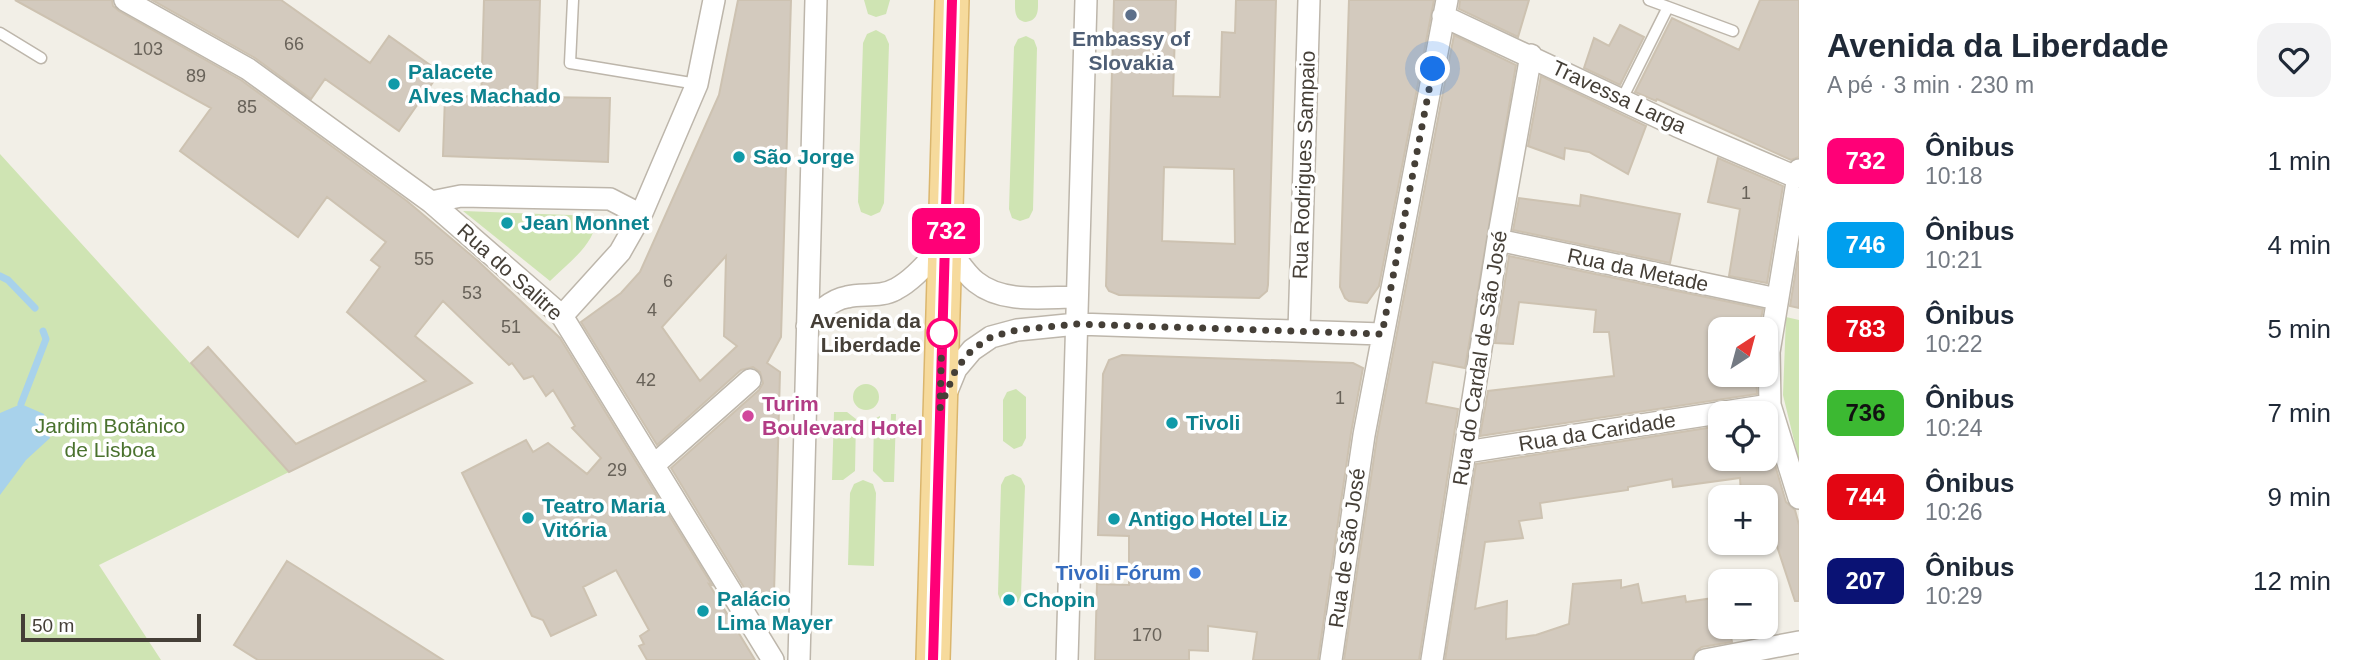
<!DOCTYPE html>
<html lang="pt">
<meta charset="utf-8">
<style>
:root{--surface:#fff;--page:#f2f2f3;--text:#1f2937;--muted:#747a83}
body{margin:0;font-family:Arial,sans-serif;background:var(--page);color:var(--text);height:100vh;display:flex;flex-direction:column;font-size:26px;white-space:nowrap}
*{box-sizing:border-box;margin:0}
p{font-size:23px;color:var(--muted)}
.icon{flex:none;width:38px;height:38px;fill:none;stroke:currentColor;stroke-width:2;stroke-linecap:round;stroke-linejoin:round}
.map{position:relative;flex:1;overflow:hidden}
.side{display:flex;flex-direction:column;background:var(--surface);width:560px}
.side>*{flex:none}
.badge{padding:0 14px;border-radius:10px;font-size:24px;line-height:46px}
.needle{width:46px;rotate:36deg}
.fabs{position:absolute;left:1708px;top:317px;display:grid;gap:14px}
.fabs a{display:grid;place-items:center;width:70px;height:70px;border-radius:14px;background:var(--surface);box-shadow:0 2px 5px #0004;font-size:35px}
.scale{position:absolute;left:21px;bottom:18px;width:180px;box-sizing:border-box;padding-left:7px;border:4px solid #453f37;border-top:0;font-size:19px;line-height:24px;white-space:nowrap;color:#453f37;-webkit-text-stroke:5px #fff;paint-order:stroke}
.you{position:absolute;width:35px;height:35px;margin:-18px;border:5px solid #fff;border-radius:50%;background:#1a73e8;box-shadow:0 0 0 10px #1a73e833}
.map>.badge{position:absolute;translate:-50% -50%;box-shadow:0 0 0 4px #fff}
.round{display:grid;place-items:center;flex:none;width:74px;height:74px;border-radius:21px;background:var(--page)}
.overview{display:flex;align-items:center;justify-content:space-between;height:119px;padding:0 28px}
h1{font-size:33px;font-weight:700;line-height:52px}
ul{padding:0;list-style:none}
li{display:flex;align-items:center;gap:21px;height:84px;padding:0 28px}
li div{flex:1}
li b{display:block;font-size:26px}
li em{font-style:normal}
li .badge{min-width:77px;font-weight:700;text-align:center}
main{display:flex;flex:1;min-height:0}
.map>svg:first-child{display:block}
.green{fill:#cfe4b3}
.water{fill:#a8d2eb}
.lines{fill:none;stroke-linecap:round;stroke-linejoin:round}
.stream{stroke:#a8d2eb;stroke-width:7}
.building{fill:#d3cabe;stroke:#cdc2b1;stroke-width:2;fill-rule:evenodd}
.lane-casing{stroke:#bdb6ab;stroke-width:13}
.street-casing{stroke:#bdb6ab;stroke-width:24}
.primary-casing{stroke:#dbb66d;stroke-width:36}
.lane{stroke:#fff;stroke-width:10}
.street{stroke:#fff;stroke-width:21}
.primary{stroke:#f6da9c;stroke-width:33}
.line-casing{stroke:#fff;stroke-width:16}
.line{stroke:#f07;stroke-width:10}
.walk{stroke:#453f37;stroke-width:7;stroke-dasharray:0 12.6}
.service-dot{fill:#5c6f8a;stroke:#fff;stroke-width:2.5}
.culture-dot{fill:#0f9aa8;stroke:#fff;stroke-width:2.5}
.stop-dot{fill:#fff;stroke:#f07;stroke-width:3.5}
.hotel-dot{fill:#d1479c;stroke:#fff;stroke-width:2.5}
.shop-dot{fill:#3f7fe0;stroke:#fff;stroke-width:2.5}
.labels{text-anchor:middle;stroke-width:7;stroke-linejoin:round;paint-order:stroke}
.number-label{font-size:18px;fill:#686259}
.service-label{font-size:21px;font-weight:bold;fill:#4e5e75;stroke:#fff}
.culture-label{font-size:21px;font-weight:bold;fill:#0d838f;stroke:#fff;text-anchor:start}
.street-label{font-size:21px;fill:#453f37;stroke:#fff}
.stop-label{font-size:21px;font-weight:bold;fill:#453f37;stroke:#fff;text-anchor:end}
.hotel-label{font-size:21px;font-weight:bold;fill:#b23c85;stroke:#fff;text-anchor:start}
.park-label{font-size:21px;fill:#4a722e;stroke:#fff}
.shop-label{font-size:21px;font-weight:bold;fill:#366cbe;stroke:#fff;text-anchor:end}
</style>
<main>
<div class="map">
<svg width="1799" height="660" viewBox="0 0 1799 660">
<rect width="100%" height="100%" fill="#f2efe7"/>
<path class="green" d="M864 0H890L886 14 876 17 868 14Z
M1015 0H1038C1038 10 1039 20 1026 22 1014 20 1015 11 1015 0Z
M876 30 885 35 889 44 884 203 880 212 871 216 861 212 858 202 863 43 867 34Z
M1026 36 1034 40 1037 48 1033 210 1029 218 1020 221 1012 218 1009 209 1014 47 1018 39Z
M0 154 289 472 99 565 161 660H0Z
M463 211 597 216C596 244 569 262 550 281Z
M1786 317 1799 320V461L1783 395Z
M853 397a13 13 0 1 1 26 0a13 13 0 1 1-26 0Z
M1016 389 1026 397V438L1022 446 1014 449 1003 441V400L1007 392Z
M834 412H847L856 419 855 471 843 480H832Z
M891 414H896L894 482H884L873 471 874 419 880 416V439L890 440Z
M1013 474 1021 478 1025 486 1021 595 1018 602 1009 606 1001 602 998 594 1001 485 1005 477Z
M863 480 873 484 876 493 874 566 848 565 850 493 854 484Z"/>
<path class="water" d="M21 404 44 414 50 438 26 460 0 495V413Z"/>
<g class="lines">
<path class="stream" d="M0 276 8 280 35 308
M21 404 46 339 43 331"/>
</g>
<path class="building" d="M15 0H112L113 6 119 11 241 80 407 201 478 261 560 338 712 585 709 584 755 660H647L639 646 644 644 640 636 649 630 616 570 583 587 596 615 551 636 543 620 532 616 462 473 526 440 533 452 548 443 587 474 601 458 572 428 575 426 553 390 546 396 533 376 524 379 512 363 509 365 443 301 415 336 472 383 289 472 191 363 208 347 296 444 426 381 347 312 380 267 371 260 386 242 327 197 298 237 180 151 211 108Z
M152 0H281L370 63 389 36 440 72 399 131 325 79 311 99 255 58Z
M484 0H540L537 97 610 98 608 162 443 156 445 96H475L481 101Z
M738 0H791L781 337 767 363 780 372 774 594 772 598 765 603 751 599 671 468 759 390 763 383 760 372 753 367 741 370 657 445 581 322 621 293 640 272 719 95ZM726 256 724 336 737 346 700 381 662 327Z
M1114 0H1176L1173 96 1220 97 1222 32 1235 33 1236 0H1276L1268 285 1267 291 1259 298 1119 295 1109 291 1106 286ZM1164 167 1234 169 1235 244 1162 241Z
M1349 0H1434L1379 286 1367 303 1349 301 1345 298 1340 287Z
M1460 0H1529L1518 37 1459 9Z
M1760 0H1799V157L1791 160 1657 99 1656 101 1635 92 1672 18 1739 50Z
M1620 25 1644 37 1620 85 1584 68 1594 38 1609 46Z
M1454 35 1516 65 1465 368 1433 362 1426 403 1458 409 1419 660H1344L1377 437Z
M1541 76 1646 126 1628 174 1589 152 1565 148 1564 159 1528 146Z
M1718 158 1783 186 1767 283 1729 276 1740 209 1708 202Z
M1581 195 1680 214 1670 263 1513 230 1519 198 1580 206Z
M1799 251V308L1790 306Z
M1509 256 1763 309 1759 329H1720V374H1756L1757 394 1480 436 1488 391 1614 376 1609 332H1594L1596 310 1519 302 1513 344 1495 343Z
M1122 355 1353 363 1363 368 1351 433 1318 660H1253L1257 632 1208 626V651L1189 650V660H1095L1097 584 1129 585V536L1098 535 1103 374 1109 360Z
M1720 426V458H1773L1786 502 1795 510 1799 525V601H1795L1771 528 1766 529V497H1749L1748 493 1741 494 1740 478 1673 487 1672 479 1628 487V490L1540 503 1542 518 1519 521 1523 538 1485 542 1475 609 1507 601 1506 639 1536 635 1569 624 1573 584 1621 580V588L1638 584 1642 603 1685 596 1686 602 1720 597V626H1729L1732 642 1702 647 1696 651 1692 660H1445L1476 464Z
M287 561 303 571 443 660H258L234 645Z"/>
<g class="lines">
<g class="lane-casing">
<path id="lane" d="M573 0 570 63 697 84
M1668 7 1733 31
M0 33 41 58
M1622 99 1668 7 1649 0"/>
</g>
<g class="street-casing">
<path id="street" d="M125 0 248 69 431 202 562 316 773 660
M1443 16 1677 126 1796 177
M1799 170 1769 352 1770 405 1799 498
M431 202 461 196 610 199 641 215
M1498 240 1777 299
M562 316 620 252 641 215 697 84 714 0
M807 326C818 313 830 300 847 297 863 293 880 298 896 289 915 279 930 259 945 244 955 256 964 273 976 282 1003 304 1045 297 1077 297
M1299 331 1309 0
M947 391 956 369 972 350 991 337 1017 330 1077 324 1382 334
M1466 452 1770 405
M654 465 750 380
M799 660 816 0
M1067 660 1086 0
M1331 660 1364 435 1447 0
M1432 660 1498 240 1531 55
M1705 660 1799 642"/>
</g>
<g class="primary-casing">
<path id="primary" d="M933 660 952 0"/>
</g>
<use href="#lane" class="lane"/>
<use href="#street" class="street"/>
<use href="#primary" class="primary"/>
</g>
<g class="lines">
<g class="line-casing">
<path id="line" d="M933 660 952 0"/>
</g>
<use href="#line" class="line"/>
<path class="walk" d="M942 333 940 408 956 369 972 350 991 337 1017 330 1077 324 1382 334 1433 69"/>
</g>
<circle class="service-dot" cx="1131" cy="15" r="7"/>
<g class="culture-dot">
<circle cx="394" cy="84" r="7"/>
<circle cx="739" cy="157" r="7"/>
<circle cx="507" cy="223" r="7"/>
<circle cx="1172" cy="423" r="7"/>
<circle cx="528" cy="518" r="7"/>
<circle cx="1114" cy="519" r="7"/>
<circle cx="1009" cy="600" r="7"/>
<circle cx="703" cy="611" r="7"/>
</g>
<circle class="stop-dot" cx="942" cy="333" r="14"/>
<circle class="hotel-dot" cx="748" cy="416" r="7"/>
<circle class="shop-dot" cx="1195" cy="573" r="7"/>
<g class="labels">
<g class="number-label">
<text x="294" y="50">66</text>
<text x="148" y="55">103</text>
<text x="196" y="82">89</text>
<text x="247" y="113">85</text>
<text x="1746" y="199">1</text>
<text x="424" y="265">55</text>
<text x="668" y="287">6</text>
<text x="472" y="299">53</text>
<text x="652" y="316">4</text>
<text x="511" y="333">51</text>
<text x="646" y="386">42</text>
<text x="1340" y="404">1</text>
<text x="617" y="476">29</text>
<text x="1147" y="641">170</text>
</g>
<g class="service-label">
<text x="1131" y="46">Embassy of<tspan x="1131" dy="24">Slovakia</tspan></text>
</g>
<g class="culture-label">
<text x="408" y="79">Palacete<tspan x="408" dy="24">Alves Machado</tspan></text>
<text x="753" y="164">São Jorge</text>
<text x="521" y="230">Jean Monnet</text>
<text x="1186" y="430">Tivoli</text>
<text x="542" y="513">Teatro Maria<tspan x="542" dy="24">Vitória</tspan></text>
<text x="1128" y="526">Antigo Hotel Liz</text>
<text x="717" y="606">Palácio<tspan x="717" dy="24">Lima Mayer</tspan></text>
<text x="1023" y="607">Chopin</text>
</g>
<g class="street-label">
<text transform="translate(1619 97) rotate(25)" y="7">Travessa Larga</text>
<text transform="translate(1304 165) rotate(-88)" y="7">Rua Rodrigues Sampaio</text>
<text transform="translate(1638 270) rotate(12)" y="7">Rua da Metade</text>
<text transform="translate(510 272) rotate(42)" y="7">Rua do Salitre</text>
<text transform="translate(1480 358) rotate(-81)" y="7">Rua do Cardal de São José</text>
<text transform="translate(1597 432) rotate(-9)" y="7">Rua da Caridade</text>
<text transform="translate(1347 548) rotate(-82)" y="7">Rua de São José</text>
</g>
<g class="stop-label">
<text x="921" y="328">Avenida da<tspan x="921" dy="24">Liberdade</tspan></text>
</g>
<g class="hotel-label">
<text x="762" y="411">Turim<tspan x="762" dy="24">Boulevard Hotel</tspan></text>
</g>
<g class="park-label">
<text x="110" y="433">Jardim Botânico<tspan x="110" dy="24">de Lisboa</tspan></text>
</g>
<g class="shop-label">
<text x="1181" y="580">Tivoli Fórum</text>
</g>
</g>
</svg>
<div class="fabs">
<a><svg class="needle" viewBox="-14 -14 28 28"><path d="M0-13l5 13h-10z" fill="#e53935"/><path d="M0 13l5-13h-10z" fill="#747a83"/></svg></a>
<a><svg class="icon" aria-label="locate" viewBox="0 0 24 24"><circle cx="12" cy="12" r="6"/><path d="M12 2v4M12 18v4M2 12h4M18 12h4"/></svg></a>
<a>+</a>
<a>−</a>
</div>
<div class="scale">50 m</div>
<div class="you" style="left:1433px;top:69px"></div>
<b class="badge" style="left:946px;top:231px;background:#f07;color:#fff">732</b>
</div>
<section class="side">
<div class="overview"><div><h1>Avenida da Liberdade</h1><p>A pé · 3 min · 230 m</p></div><a class="round"><svg class="icon" aria-label="heart" viewBox="0 0 24 24"><path d="M12 20l-8-8c-3-5 5-10 8-4 3-6 11-1 8 4z"/></svg></a></div>
<ul>
<li><span class="badge" style="background:#f07;color:#fff">732</span><div><b>Ônibus</b><p>10:18</p></div><em>1 min</em></li>
<li><span class="badge" style="background:#009fee;color:#fff">746</span><div><b>Ônibus</b><p>10:21</p></div><em>4 min</em></li>
<li><span class="badge" style="background:#e30613;color:#fff">783</span><div><b>Ônibus</b><p>10:22</p></div><em>5 min</em></li>
<li><span class="badge" style="background:#3cb932;color:#111">736</span><div><b>Ônibus</b><p>10:24</p></div><em>7 min</em></li>
<li><span class="badge" style="background:#e30613;color:#fff">744</span><div><b>Ônibus</b><p>10:26</p></div><em>9 min</em></li>
<li><span class="badge" style="background:#0a1274;color:#fff">207</span><div><b>Ônibus</b><p>10:29</p></div><em>12 min</em></li>
</ul>
</section>
</main>
